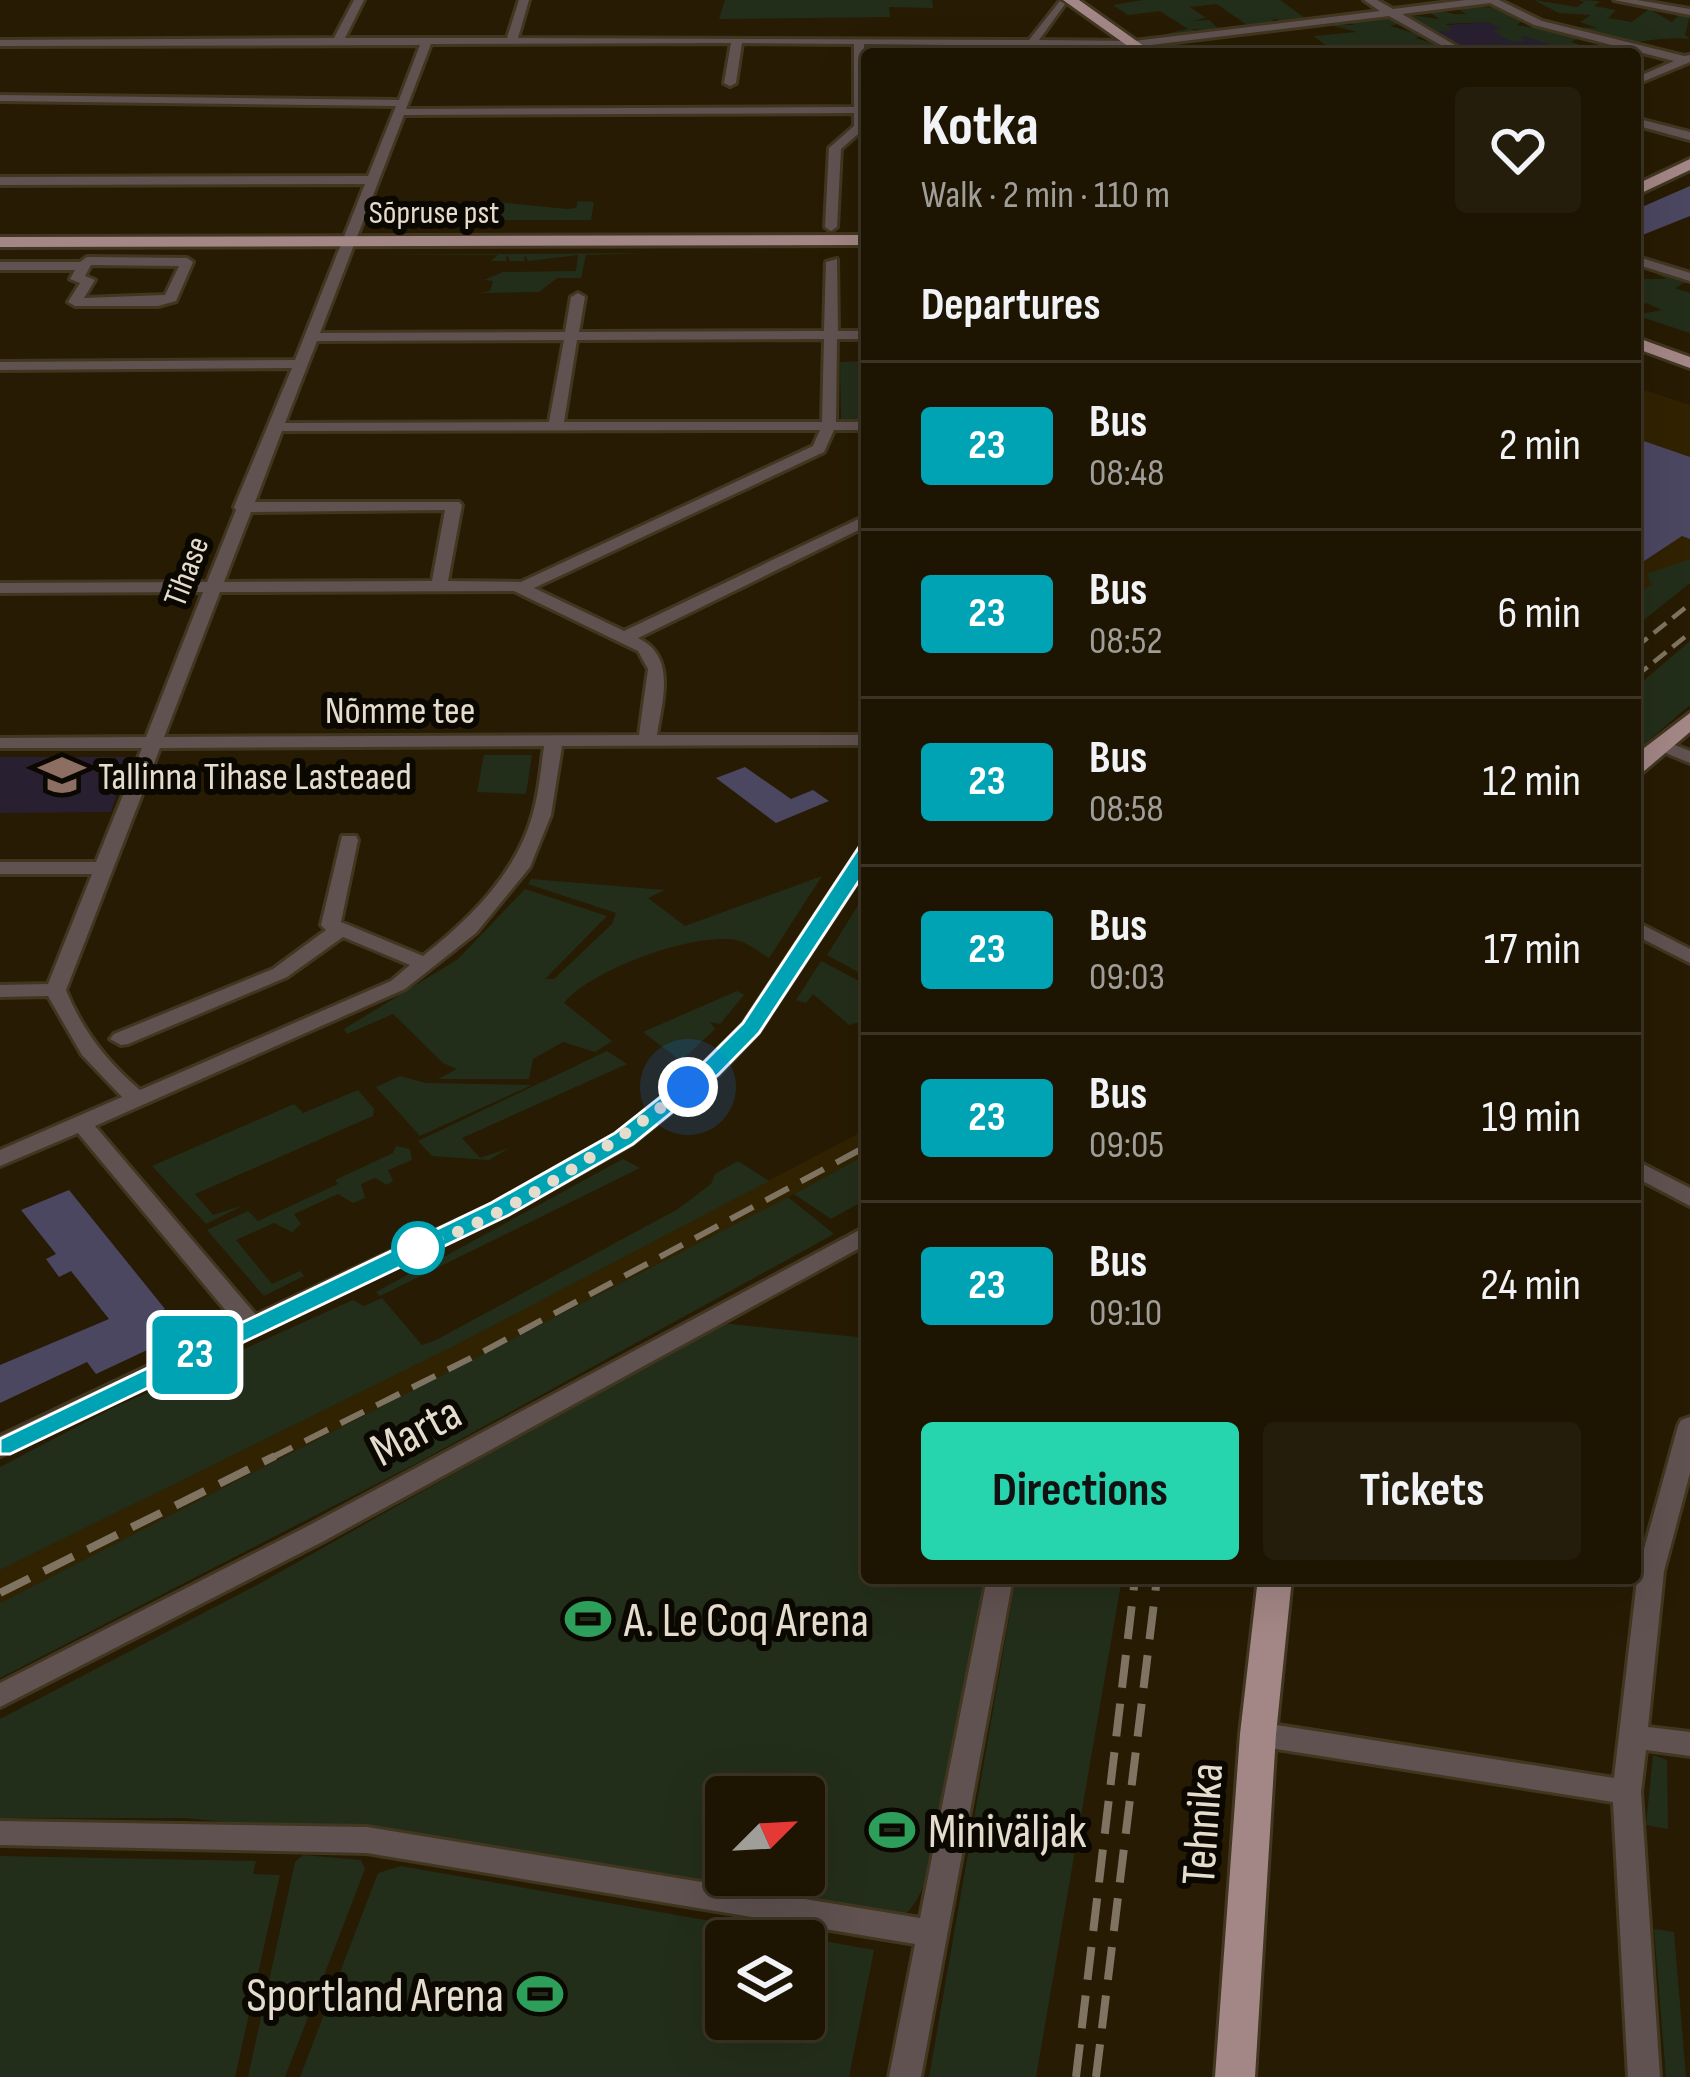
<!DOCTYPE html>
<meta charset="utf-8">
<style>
:root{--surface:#1d1402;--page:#251d0c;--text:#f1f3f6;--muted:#a09e99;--line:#3b3324;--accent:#26d5ae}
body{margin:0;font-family:"Sofia Sans Condensed",sans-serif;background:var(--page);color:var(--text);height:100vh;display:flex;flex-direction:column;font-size:45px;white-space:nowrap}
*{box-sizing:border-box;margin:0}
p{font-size:39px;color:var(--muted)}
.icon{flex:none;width:66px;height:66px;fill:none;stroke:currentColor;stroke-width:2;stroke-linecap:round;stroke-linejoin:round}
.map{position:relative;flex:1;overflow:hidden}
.drawer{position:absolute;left:861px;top:48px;width:780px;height:1536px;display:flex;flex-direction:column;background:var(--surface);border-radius:12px;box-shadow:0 12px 48px #0002,0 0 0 3px var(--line)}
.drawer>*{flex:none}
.badge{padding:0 24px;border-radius:9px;font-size:42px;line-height:78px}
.needle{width:78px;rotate:66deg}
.buttons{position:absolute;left:705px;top:1776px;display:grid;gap:24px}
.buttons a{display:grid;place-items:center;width:120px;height:120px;border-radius:12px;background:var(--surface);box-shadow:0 12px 48px #0002,0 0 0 3px var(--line);font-size:60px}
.you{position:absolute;width:60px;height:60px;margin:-30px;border:9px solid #fff;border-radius:50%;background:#1a73e8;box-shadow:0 0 0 18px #1a73e833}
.map>.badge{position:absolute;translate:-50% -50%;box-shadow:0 0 0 6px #fff}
h2{padding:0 60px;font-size:45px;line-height:108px}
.round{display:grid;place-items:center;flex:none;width:126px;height:126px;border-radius:12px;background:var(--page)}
.overview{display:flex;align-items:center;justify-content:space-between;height:204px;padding:0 60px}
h1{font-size:57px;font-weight:700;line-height:90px}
.button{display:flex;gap:24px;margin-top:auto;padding:24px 60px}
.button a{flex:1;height:138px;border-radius:12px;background:var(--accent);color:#111;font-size:48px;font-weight:700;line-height:138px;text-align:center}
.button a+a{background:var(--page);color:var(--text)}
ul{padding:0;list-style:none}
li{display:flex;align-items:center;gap:36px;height:168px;padding:0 60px;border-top:3px solid var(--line)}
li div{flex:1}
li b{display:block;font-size:45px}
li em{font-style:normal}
li .badge{min-width:132px;font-weight:700;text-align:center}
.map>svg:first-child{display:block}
.built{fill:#312201}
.education{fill:#282030}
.green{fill:#232e1a;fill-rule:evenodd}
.building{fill:#4c4761}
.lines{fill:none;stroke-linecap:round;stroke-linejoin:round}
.minor-casing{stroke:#41361f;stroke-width:6}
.major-casing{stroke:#41361f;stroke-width:6}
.minor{fill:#605251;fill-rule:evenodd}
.major{fill:#a38686;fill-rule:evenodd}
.rail-far2{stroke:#7e7461;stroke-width:4.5;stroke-dasharray:16 8;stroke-linecap:butt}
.rail-far1{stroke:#7e7461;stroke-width:6;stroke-dasharray:26 14;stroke-linecap:butt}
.rail{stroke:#7e7461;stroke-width:8;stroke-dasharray:33 16;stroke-linecap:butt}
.line{fill:#00a3b4;stroke:#fff;stroke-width:3}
.walk{stroke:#e4ddce;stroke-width:12;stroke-dasharray:0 21.6}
.stop-dot{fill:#fff;stroke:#00a3b4;stroke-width:6}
.labels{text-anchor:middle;stroke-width:12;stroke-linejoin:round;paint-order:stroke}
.far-street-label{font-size:33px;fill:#e4ddce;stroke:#0b0701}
.street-label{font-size:39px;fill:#e4ddce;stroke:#0b0701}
.poi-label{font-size:39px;fill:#e4ddce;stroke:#0b0701;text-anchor:start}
.near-street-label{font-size:48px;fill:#e4ddce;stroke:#0b0701}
.near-poi-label{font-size:48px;fill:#e4ddce;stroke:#0b0701;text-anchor:start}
</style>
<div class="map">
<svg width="1690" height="2077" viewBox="0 0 1690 2077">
<rect width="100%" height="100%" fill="#271b03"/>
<path class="built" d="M1635 387 1690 405V565L1635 598Z
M867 1129V1154L794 1194 0 1603V1570L452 1347Z"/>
<path class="education" d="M1486 22 1560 47 1556 50 1572 54H1547L1521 45 1466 50 1425 27Z
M0 757H129L111 812 0 813Z"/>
<path class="green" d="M725 0H932L933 8 889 7 890 17 719 19Z
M1143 0H1280L1309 21 1284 24 1277 19 1272 20 1278 24 1251 28 1217 4 1190 7 1206 18 1191 21 1209 20 1221 31 1192 29 1198 34 1170 38 1169 33 1188 29 1160 11 1128 15 1113 5Z
M1534 0 1577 7 1584 2 1579 0 1600 1 1594 6 1616 10 1608 18 1632 22 1649 9 1672 22 1681 13 1690 15 1685 35 1690 39C1672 37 1649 40 1632 43 1612 46 1581 32 1562 27L1597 28 1580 22 1591 15 1559 13Z
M1470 6 1498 8 1522 21 1517 25 1582 36 1571 42 1581 45 1560 48 1524 36 1520 38 1526 41 1512 42 1493 31 1502 28 1486 22 1446 24 1453 30 1435 32 1402 14 1439 19 1428 11C1443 9 1452 16 1466 14L1456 7Z
M1388 16 1401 23 1390 26 1425 36 1415 38 1440 45 1427 47 1457 54 1300 51 1327 46 1313 36 1357 32 1326 24 1354 25 1349 21Z
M486 201 568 209 576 208 578 201 594 202 591 220H480Z
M650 253 586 255 581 278H557L539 292 480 293 490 291 493 281 484 280 503 272 576 271 578 255 528 261 525 255 524 261H510L507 255 506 261H491L498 255H352Z
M1635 263 1690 280 1675 288 1690 293V333L1635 315 1662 310 1646 303 1635 309V271L1643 274 1640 279H1666Z
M867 361 857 366 867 375V408L860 409 867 420H841L840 362Z
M1690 559V583L1635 627V595L1651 585 1647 574Z
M1690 641V705L1635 752V688Z
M484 755H532L526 794 477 792Z
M822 876 769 958C759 952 747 942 736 940 693 932 590 970 564 1003L612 1041 595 1052 563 1042 533 1059 529 1079H438L457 1069 443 1063 393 1014 347 1034 344 1029 458 959 525 889 607 916 545 979H554L612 924 616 913 528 884 531 879 665 890 648 898 685 926Z
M867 891V977L827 955Z
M821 961 867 985V1020L849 1025 813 994 806 1003 796 1000Z
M737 991 744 995 720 1024 710 1022 715 1029 681 1061 643 1032Z
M607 1051 627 1064 462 1138 480 1158 509 1148 489 1160 432 1156 418 1141Z
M400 1076 426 1083 532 1085 420 1136 376 1087Z
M358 1090 374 1109 373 1116 195 1194 213 1215 244 1205 206 1224 152 1166 294 1104 303 1113Z
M396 1146 410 1149 412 1160 388 1170 393 1181 387 1185 375 1178 361 1184 365 1198 353 1203 338 1194 294 1214 301 1224 292 1232 274 1223 236 1240 272 1284 300 1271 304 1276 264 1296 207 1230 248 1211 258 1221 338 1184 335 1180 393 1153Z
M867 1154V1199L831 1219 794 1194Z
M623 1159 640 1168 380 1296 376 1292 420 1268 441 1264 440 1259Z
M738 1161 769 1181 452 1347 0 1570V1467L111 1409 353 1300 364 1306 382 1298 422 1345 436 1340 678 1209 711 1184 715 1174Z
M788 1197 834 1234 421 1461 0 1678V1603Z
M720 1323 867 1338V1578H990C978 1639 947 1886 904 1915L700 1880 346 1834 185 1818H0V1719L259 1584ZM726 1797H804V1875H726Z
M1016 1578H1122L1036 2077H929Z
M1653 1755 1667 1760 1668 1829 1646 1825Z
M303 1855 361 1860 365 1869 285 2077H248L295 1862Z
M0 1856 256 1861 253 1874 280 1875 235 2077H0Z
M401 1866 874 1950 849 2077H300L378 1873ZM726 1941H804V2019H726Z
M1654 1929 1674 1932 1686 2077H1666Z"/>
<path class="building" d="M1690 186V216L1635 238V210Z
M1635 438 1690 457V539L1682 536 1635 567Z
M745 767 791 799 813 790 829 801 776 823 716 778Z
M69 1190 165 1309 158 1312 177 1336 96 1374 87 1362 0 1403V1365L109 1319 71 1271 59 1277 46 1259 56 1254 21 1210Z"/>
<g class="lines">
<g class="minor-casing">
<path id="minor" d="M354 0H364L345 38H507L519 0H529L518 38 1029 40 1060 1 1065 4 1039 40 1134 41 1380 11 1364 0H1377L1393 9 1466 0H1499L1542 21 1684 56 1690 55V62L1635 85V78L1674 61 1534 25 1490 3 1402 14 1470 54H1457L1389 16 1134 47 864 44 866 127 841 149 837 227 831 231 825 227 829 148 854 126V113L404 115 320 333 565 332 571 297 578 293 585 297 579 332 824 331 826 262 837 259 838 331H867V339H837L836 422H867V430H834L824 452 534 588 624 631 867 515V526L638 638C677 657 662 700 657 735H867V745L562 746 551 815 530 867 476 933 405 989 95 1126 256 1315 492 1204 616 1134 702 1065 743 1024 860 848 867 846V867L758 1033 718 1075 632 1144 508 1214 0 1456V1436L237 1324 78 1133 0 1166V1150L122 1097 82 1055 48 996 0 997V985L48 984 92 874H0V862H96L142 748H0V738L146 737 203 592 0 593V583L207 582 236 510 234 507 292 368 0 370V362L295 360 365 184 0 185V177L368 176 396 106 0 101V95L399 100 420 45 0 46V40L334 38ZM731 43 724 83 730 86 736 83 742 43 854 44V107L406 109 431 44ZM824 339 822 422H564L577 340ZM564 340 549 422 285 423 317 341ZM820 430 813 446 521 582 448 581 462 505 459 502H255L282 431ZM445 510 432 581 224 582 251 512ZM514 591 638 651 648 669 639 735 164 737 220 592ZM544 746C541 768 539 792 533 813 517 873 470 919 423 956L341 922 358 840 356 836H342L321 925 326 930 273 969 114 1034 110 1039 121 1045 128 1044 287 977 343 937 410 965 391 981 140 1090C107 1062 82 1030 66 990L160 748Z
M1614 0H1637L1690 9V15Z
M1635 118 1690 132V140L1635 125Z
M1635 256 1690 273V281L1635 264Z
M87 257 187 258 193 262 176 301 158 306H75L68 302 80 283 70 279 75 270H0V262H80ZM91 265 179 266 165 295 84 298 95 280 85 276Z
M1662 740 1690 751V763L1656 749 1653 745 1656 741Z
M1635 921 1690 949V963L1635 935Z
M1635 1160 1690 1188V1206L1635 1177Z
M867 1226V1244L324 1541 0 1707V1683L306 1527Z
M1690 1417V1473L1664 1571 1648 1727 1690 1732V1756L1646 1750 1641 1792 1660 2077H1628L1613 1802 1258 1746 1248 1742 1244 1734 1248 1726 1258 1722 1614 1778 1638 1571 1678 1426 1681 1420Z
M987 1578H1013L921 2077H889L915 1944 367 1853 0 1845V1821L367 1827 920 1918Z"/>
</g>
<g class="major-casing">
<path id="major" d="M1063 0H1079L1155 54H1139Z
M1690 159V170L1635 196V185Z
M867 235V245L0 247V237Z
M1635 337 1690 357V368L1635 348Z
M1690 713V732L1643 772 1635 774V755Z
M1258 1578H1292L1276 1734 1255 2077H1215L1240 1734Z"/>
</g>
<use href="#minor" class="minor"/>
<use href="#major" class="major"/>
<path class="rail-far2" d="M1635 648 1690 604
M1635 677 1690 633"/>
<path class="rail-far1" d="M269 1459 473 1357 867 1146"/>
<path class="rail" d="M0 1593 275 1456
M1076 2077 1135 1578
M1096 2077 1157 1578"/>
</g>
<path class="line" d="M867 845 878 852 759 1033 718 1075 633 1144 509 1215 10 1454H0V1439L491 1203 615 1133 701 1065 743 1023 859 847Z"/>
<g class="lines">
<path class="walk" d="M418 1248C509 1215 605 1151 688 1087"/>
</g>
<defs>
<g id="school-bare" transform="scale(3.6)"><path d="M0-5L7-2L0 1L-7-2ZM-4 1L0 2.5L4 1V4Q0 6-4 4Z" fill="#8d6e63" stroke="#0b0701" stroke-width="2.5" paint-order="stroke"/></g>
<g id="stadium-bare" transform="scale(3.6)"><path d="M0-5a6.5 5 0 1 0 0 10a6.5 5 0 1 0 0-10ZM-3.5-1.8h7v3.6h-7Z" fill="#2e9e5b" stroke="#0b0701" stroke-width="2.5" paint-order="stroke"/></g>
</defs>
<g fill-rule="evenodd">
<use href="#school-bare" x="62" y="775"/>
<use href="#stadium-bare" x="588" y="1619"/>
<use href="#stadium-bare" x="892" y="1830"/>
<use href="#stadium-bare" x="540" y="1994"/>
</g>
<circle class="stop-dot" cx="418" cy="1248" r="24"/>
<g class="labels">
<g class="far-street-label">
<text x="434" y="223">Sõpruse pst</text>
<text transform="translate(185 571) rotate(-69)" y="12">Tihase</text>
</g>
<g class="street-label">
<text x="400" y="723">Nõmme tee</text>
</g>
<g class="poi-label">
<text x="98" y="789">Tallinna Tihase Lasteaed</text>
</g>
<g class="near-street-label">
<text transform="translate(415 1430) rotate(-28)" y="17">Marta</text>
<text transform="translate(1201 1824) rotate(-86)" y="17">Tehnika</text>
</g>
<g class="near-poi-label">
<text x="624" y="1636">A. Le Coq Arena</text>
<text x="928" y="1847">Miniväljak</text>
<text x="504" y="2011" text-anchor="end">Sportland Arena</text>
</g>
</g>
</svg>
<div class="buttons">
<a><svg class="needle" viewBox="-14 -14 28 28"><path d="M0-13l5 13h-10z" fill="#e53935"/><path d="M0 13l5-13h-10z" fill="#a09e99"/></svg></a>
<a><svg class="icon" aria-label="layers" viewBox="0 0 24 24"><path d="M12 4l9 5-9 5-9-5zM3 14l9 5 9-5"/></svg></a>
</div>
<div class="you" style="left:688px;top:1087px"></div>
<b class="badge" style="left:195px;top:1355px;background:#00a3b4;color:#fff">23</b>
<section class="drawer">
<div class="overview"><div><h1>Kotka</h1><p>Walk · 2 min · 110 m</p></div><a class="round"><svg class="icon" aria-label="heart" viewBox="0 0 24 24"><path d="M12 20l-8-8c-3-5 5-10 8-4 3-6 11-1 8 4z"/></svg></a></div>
<h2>Departures</h2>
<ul>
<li><span class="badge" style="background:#00a3b4;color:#fff">23</span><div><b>Bus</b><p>08:48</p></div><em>2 min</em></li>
<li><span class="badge" style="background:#00a3b4;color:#fff">23</span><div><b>Bus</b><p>08:52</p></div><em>6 min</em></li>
<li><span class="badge" style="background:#00a3b4;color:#fff">23</span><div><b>Bus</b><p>08:58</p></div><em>12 min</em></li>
<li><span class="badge" style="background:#00a3b4;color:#fff">23</span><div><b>Bus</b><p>09:03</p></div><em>17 min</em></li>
<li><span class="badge" style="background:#00a3b4;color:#fff">23</span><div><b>Bus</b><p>09:05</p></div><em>19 min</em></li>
<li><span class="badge" style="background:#00a3b4;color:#fff">23</span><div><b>Bus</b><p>09:10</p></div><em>24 min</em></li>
</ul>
<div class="button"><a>Directions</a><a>Tickets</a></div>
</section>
</div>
